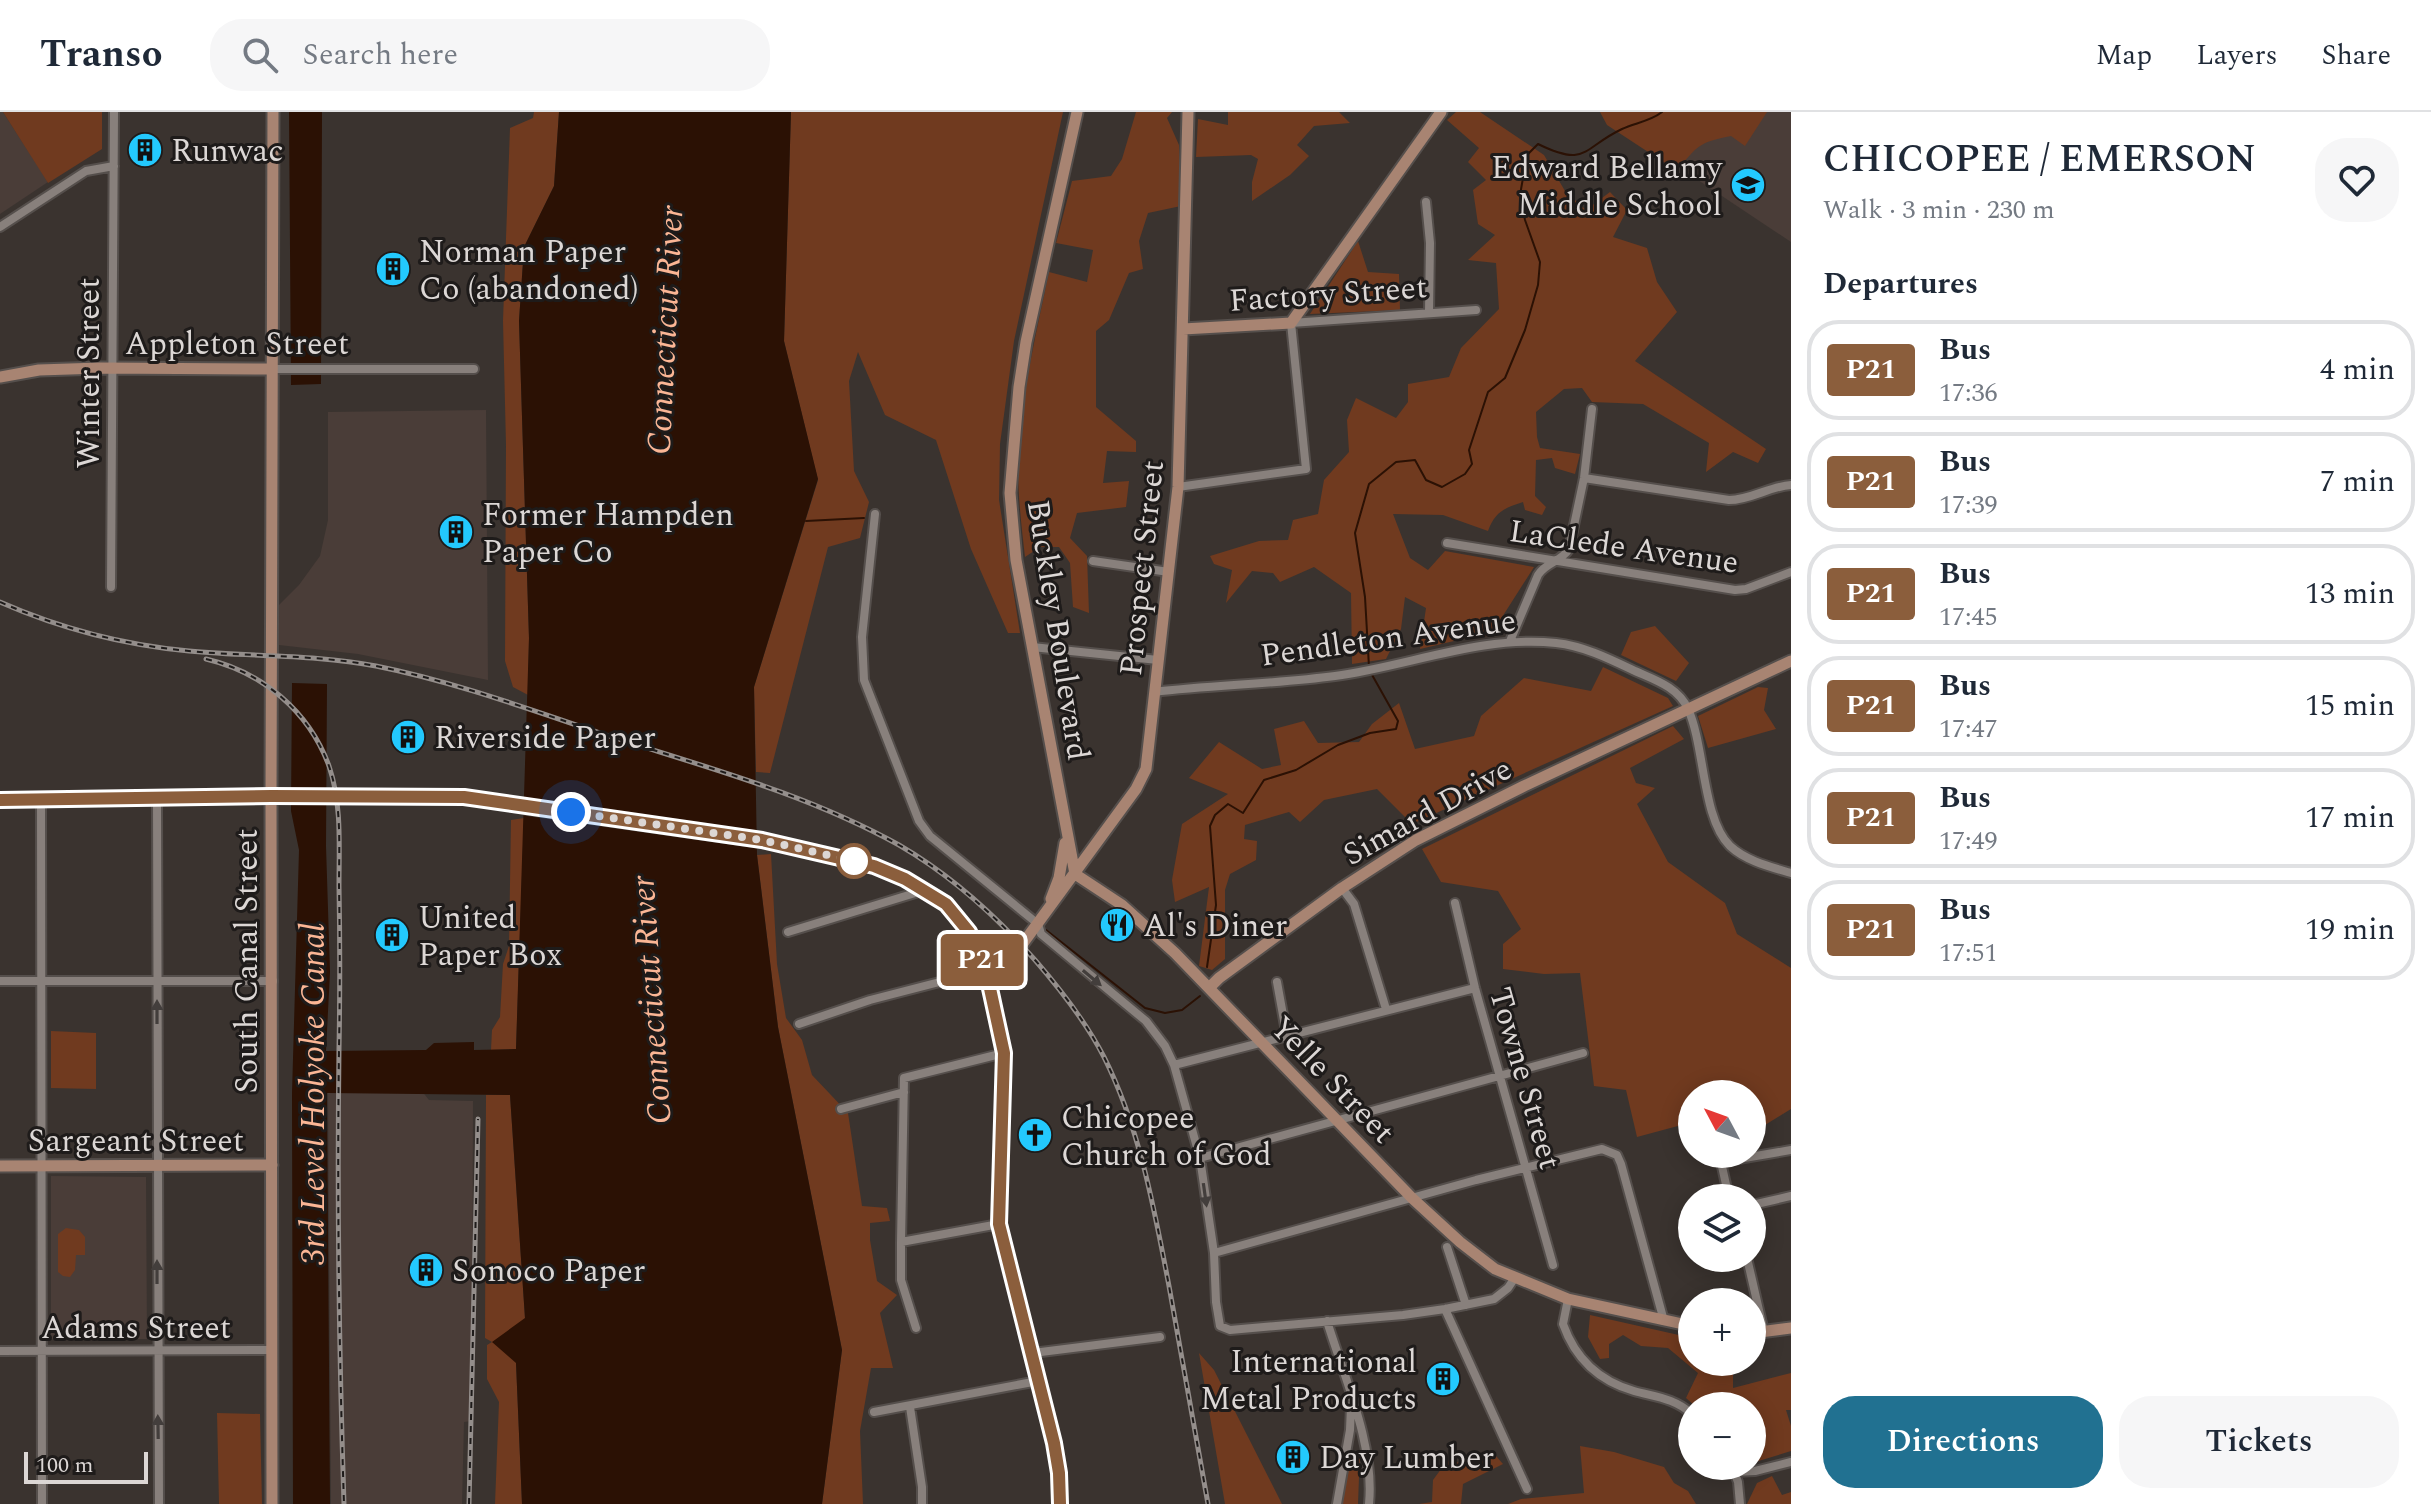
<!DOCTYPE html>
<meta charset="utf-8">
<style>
:root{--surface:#fff;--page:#f6f6f7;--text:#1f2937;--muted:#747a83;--line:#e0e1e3;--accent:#217191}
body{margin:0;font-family:Spectral,serif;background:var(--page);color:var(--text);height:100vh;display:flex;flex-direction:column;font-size:30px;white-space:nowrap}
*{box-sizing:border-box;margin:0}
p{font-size:26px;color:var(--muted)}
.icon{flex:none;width:44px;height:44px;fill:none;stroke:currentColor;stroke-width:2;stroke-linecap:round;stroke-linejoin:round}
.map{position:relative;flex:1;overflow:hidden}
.drawer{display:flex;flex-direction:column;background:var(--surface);width:640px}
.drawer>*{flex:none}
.badge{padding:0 16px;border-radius:6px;font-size:28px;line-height:52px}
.needle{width:52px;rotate:311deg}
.tools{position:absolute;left:1678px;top:968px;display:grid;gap:16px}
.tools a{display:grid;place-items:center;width:88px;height:88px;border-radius:50%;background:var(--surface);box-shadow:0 4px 20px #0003;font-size:40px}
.scale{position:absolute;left:24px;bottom:20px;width:124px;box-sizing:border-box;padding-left:8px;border:4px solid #dcd7d5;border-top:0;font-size:22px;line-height:28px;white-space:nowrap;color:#dcd7d5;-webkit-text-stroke:6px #1e1b1a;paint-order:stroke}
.you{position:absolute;width:40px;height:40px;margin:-20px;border:6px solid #fff;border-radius:50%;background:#1a73e8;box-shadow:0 0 0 12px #1a73e833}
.map>.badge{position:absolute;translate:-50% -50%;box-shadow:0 0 0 4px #fff}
h2{padding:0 32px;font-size:30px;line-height:72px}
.round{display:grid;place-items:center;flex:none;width:84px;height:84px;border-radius:32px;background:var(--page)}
.headline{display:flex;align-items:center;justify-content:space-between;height:136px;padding:0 32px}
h1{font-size:38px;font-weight:600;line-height:60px}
.action{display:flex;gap:16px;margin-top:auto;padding:16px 32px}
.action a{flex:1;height:92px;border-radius:32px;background:var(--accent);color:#fff;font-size:32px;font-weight:600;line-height:92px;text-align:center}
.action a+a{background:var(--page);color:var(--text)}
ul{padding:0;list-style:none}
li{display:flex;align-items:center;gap:24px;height:100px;margin:0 16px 12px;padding:0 16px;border:4px solid var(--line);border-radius:32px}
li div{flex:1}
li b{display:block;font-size:30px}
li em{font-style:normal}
li .badge{min-width:88px;font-weight:700;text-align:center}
header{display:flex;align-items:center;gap:48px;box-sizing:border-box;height:112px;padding:0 40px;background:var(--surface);border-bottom:2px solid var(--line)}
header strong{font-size:38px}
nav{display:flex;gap:44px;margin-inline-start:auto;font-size:28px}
.search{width:560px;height:72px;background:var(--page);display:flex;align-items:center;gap:20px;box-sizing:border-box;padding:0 28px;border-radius:32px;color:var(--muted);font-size:30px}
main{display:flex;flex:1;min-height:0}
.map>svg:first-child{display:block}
.built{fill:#4a3d38}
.green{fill:#703a1f}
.water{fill:#2b1104}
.pier{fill:#3a332f}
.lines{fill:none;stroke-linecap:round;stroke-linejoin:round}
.stream{stroke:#2b1104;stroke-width:2}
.street-casing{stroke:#554f4c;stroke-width:12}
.secondary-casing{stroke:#554f4c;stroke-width:15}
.street{stroke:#88807c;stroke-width:8}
.secondary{stroke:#a88472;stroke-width:11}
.rail-casing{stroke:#948e8b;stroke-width:5}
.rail{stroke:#1e1b1a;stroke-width:2;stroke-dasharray:6;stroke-linecap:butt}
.oneway{fill:#433e3c}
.line-casing{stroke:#fff;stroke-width:18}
.line{stroke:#8b5e3c;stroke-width:12}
.walk{stroke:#dcd7d5;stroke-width:8;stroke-dasharray:0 14.4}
.stop-dot{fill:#fff;stroke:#8b5e3c;stroke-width:4}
.labels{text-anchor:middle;stroke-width:6;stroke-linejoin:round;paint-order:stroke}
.poi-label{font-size:32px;fill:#dcd7d5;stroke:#1e1b1a;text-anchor:start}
.street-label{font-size:32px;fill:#dcd7d5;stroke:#1e1b1a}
.water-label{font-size:34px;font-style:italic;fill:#fbb695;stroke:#1e1b1a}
</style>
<header>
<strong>Transo</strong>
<div class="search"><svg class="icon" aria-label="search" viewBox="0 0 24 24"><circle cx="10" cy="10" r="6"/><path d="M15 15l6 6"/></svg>Search here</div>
<nav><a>Map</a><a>Layers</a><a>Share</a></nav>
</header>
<main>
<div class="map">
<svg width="1791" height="1392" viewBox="0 0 1791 1392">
<rect width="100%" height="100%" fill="#3a332f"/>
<path class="built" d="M0 0H3L48 70 0 102Z
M1649 0H1791V130L1620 16Z
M486 298 488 568 358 542 279 533V493L299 473 320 444 328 408V300Z
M421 978 429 988 473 989 472 1309 464 1310 462 1392H331L328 981Z
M51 1064 146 1065 147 1227H51Z"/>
<path class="green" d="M3 0H102V37L48 71Z
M534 0H559L554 74 524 135 519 209 529 526 528 583 513 575 505 549 506 333 503 209 510 16 533 6Z
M791 0H1063L1014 229 1000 332 999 388 1020 521H1008L971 437 936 328 885 303 858 240 849 269 854 359 869 390 860 426 828 435 770 661 756 660 754 575 818 368 784 229Z
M1136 0H1172L1167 6 1179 33 1181 94 1148 101 1139 129 1143 157 1129 161 1109 208 1096 219V295L1136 329V340L1107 339 1103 371 1129 369 1126 395 1077 401 1070 426 1087 444 1089 501 1073 495 1070 451 1059 435H1040L1025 445C1021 409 1016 371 1019 335 1023 276 1037 217 1049 160L1087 170 1093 138 1056 131 1072 69 1111 64 1122 47Z
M1228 0H1339L1350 11 1314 14 1297 33 1309 44 1290 63 1252 89V70L1258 47 1251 43 1196 45 1198 7 1228 13Z
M1456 0H1480L1544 43 1565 79 1586 98 1610 80 1627 98 1613 125 1647 136 1657 170 1677 200 1635 249 1766 337 1758 351 1733 340 1706 360 1709 331 1643 292 1592 290 1582 276 1564 277 1536 300 1537 325 1540 336 1580 342 1575 362 1555 356 1552 346 1536 348 1535 384 1546 395 1542 403 1525 398 1523 390C1504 396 1495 400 1488 419L1443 403 1393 402 1410 446 1428 458 1445 439 1534 455 1490 524 1471 525 1420 537 1426 496 1405 485 1401 517 1386 547 1352 552 1351 481 1314 455 1280 470 1273 461 1252 459 1226 491 1232 458 1214 452 1210 444 1259 429 1288 428 1293 408 1318 402 1324 368 1349 340 1347 308 1356 286 1396 306 1408 290V272L1449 265 1461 236 1499 197 1496 151 1468 148 1495 123 1478 112 1473 78 1486 68 1468 50 1479 36 1447 8Z
M1600 0H1767L1745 34 1731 24C1703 30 1699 31 1681 54L1671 55 1607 13Z
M1358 129 1368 160 1399 162 1400 198 1310 202Z
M1655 514 1689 551 1676 569 1621 543 1631 520Z
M1603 555 1668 586 1673 594 1412 712 1377 677 1324 688 1300 710 1289 700 1245 713 1244 727 1257 729 1256 748 1230 762 1225 778V847L1212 858 1199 854 1209 775 1175 790 1172 768 1182 712 1228 682 1189 666 1219 630 1262 657 1281 653 1274 617 1304 609 1318 631 1359 630 1372 612 1399 591 1415 637 1474 624 1481 604 1524 566 1591 579Z
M1758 575 1768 576 1764 598 1776 617 1708 636 1698 604Z
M1673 614 1684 627 1630 656 1636 671 1655 676 1637 692 1668 750 1725 791 1737 822 1791 856V997L1752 1021V982H1692V1013L1689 1011 1637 1025 1626 978 1594 974 1580 861 1544 862 1503 857V832L1521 817 1498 779 1441 770 1422 737Z
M524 706 516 937 491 938 492 918 500 905 503 852 509 834 511 708Z
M771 742 777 852 786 906 802 928 812 963 848 1001 862 1094 887 1096 890 1109 870 1111V1128L877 1169 897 1183 880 1201 893 1256H871L860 1319 863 1392H822L842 1238 778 915 757 743Z
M51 919 96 921V977L51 976Z
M486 983H510L525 1206 516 1251 522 1392H495L499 1290 487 1267V1233L492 1230 485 1226Z
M66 1116 79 1118 85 1125V1143H76L75 1158 70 1165 63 1164 58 1160V1122Z
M1590 1203 1692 1226V1250H1733V1276L1791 1261V1298H1786L1791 1314V1339L1752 1351V1294H1695L1686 1286 1698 1261 1668 1236 1641 1234 1623 1223 1609 1232V1246L1600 1247 1588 1225Z
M1199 1241 1214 1258 1282 1392H1225Z
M217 1301 260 1302 262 1392H219Z
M1580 1334 1614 1340 1664 1355 1674 1371 1688 1379 1696 1392H1508L1521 1387 1584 1381Z
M1360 1338 1358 1392H1333L1351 1345Z
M1496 1344 1503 1352 1463 1372 1461 1392H1419L1432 1390 1433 1368 1447 1349 1468 1352Z
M1772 1364 1782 1383 1791 1380V1392H1747L1757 1371Z"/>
<path class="water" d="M289 0H322L321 272 291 273Z
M559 0H791L784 229 818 367 754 575 757 743 778 915 842 1238 822 1392H522L516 1251 492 1230 525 1206 510 983 327 981 330 1392H293L292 981 299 738 291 699 292 571 327 572 326 734 330 860 326 939 426 938 434 931 474 930V938L516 937 529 526 519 209 524 135 554 74Z"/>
<path class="pier" d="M521 686 761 720V737L520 703Z"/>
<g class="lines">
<path class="stream" d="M806 409 864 406
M1369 555 1365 485 1355 421 1369 372 1396 350 1415 348 1426 368 1442 375 1465 362 1472 352 1469 338 1488 280 1505 266 1525 218 1538 173 1540 150 1525 108 1520 83 1523 66 1522 48 1538 32C1587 56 1582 36 1622 17 1635 11 1651 9 1662 0
M1046 818 1145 896 1165 901 1182 898 1200 884
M1207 855 1216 793 1210 714 1215 703 1228 692 1243 701 1264 668 1296 658 1338 633 1370 621 1396 617 1398 609 1371 561"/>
<g class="street-casing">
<path id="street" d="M1426 90 1430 131 1429 200
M0 115 86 59 114 54
M272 257H474
M1584 366 1729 388C1751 388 1770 374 1791 373
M1178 375 1306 357 1291 211 1476 198
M875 402 862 525 864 568 919 709 930 724 1038 812 1041 822 1146 909 1165 934 1174 953 1200 1046 1214 1141 1216 1190 1220 1214 1230 1218 1403 1203 1445 1197 1494 1187 1508 1176 1514 1167
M1447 431 1735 478 1746 477 1791 460
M1093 449 1169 460
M111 475 114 0
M1510 529 1538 463C1546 450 1561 450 1569 437L1584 366 1592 297
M1032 535 1158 548
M1154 580C1214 573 1275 572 1335 564 1409 554 1481 523 1556 531 1584 534 1610 547 1635 559 1655 568 1678 575 1688 597 1705 634 1702 707 1730 734 1746 749 1771 755 1791 761
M157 687 159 1392
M41 688 42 1392
M1342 776 1354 792 1386 897
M1455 791 1475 876 1553 1153
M788 820 925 778
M0 869H273
M1277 870 1287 925
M799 912 870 888 986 858
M1174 953 1475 876
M841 997 904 980
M1200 1046 1583 941
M1729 1086 1721 1050 1791 1038
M1752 1093 1791 1084
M901 1130 904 966 1004 941
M1447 1135 1466 1193
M1214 1141 1476 1068 1602 1037 1617 1043 1621 1052 1664 1209
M1747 1146 1764 1220
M1568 1187 1563 1212C1575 1246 1599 1269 1634 1279 1656 1285 1674 1286 1692 1302
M1445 1197 1527 1377
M1327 1209C1344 1265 1375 1333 1369 1392
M916 1216 901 1168V1130L999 1112
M0 1239 273 1238
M1033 1241 1160 1225
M910 1295 922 1375V1392
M874 1300 1038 1269
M1732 1354 1738 1370 1740 1392
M1734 1360 1755 1359 1791 1350
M1337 1392 1350 1318 1351 1294"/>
</g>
<g class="secondary-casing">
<path id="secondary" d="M1183 217 1291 211 1441 0
M0 265 39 258 100 256 272 257
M0 688 432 684 464 685 762 728 874 754 905 767 946 792 969 820 986 858 1004 941 999 1112 1054 1331 1059 1361 1060 1392
M1075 762 1122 793 1175 841 1412 1086 1460 1130 1495 1157 1568 1187 1692 1214
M1075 762 1016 448 1010 381 1019 275 1026 230 1077 0
M1051 787 1059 766 1065 731
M986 858 1008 849 1021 834 1136 677 1146 657 1178 375 1188 0
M1209 876 1219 866 1342 776 1416 728 1524 674 1791 549
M0 1054 272 1053
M1752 1221 1791 1216
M272 1392 271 684 273 0"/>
</g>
<use href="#street" class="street"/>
<use href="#secondary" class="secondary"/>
<g class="rail-casing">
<path id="rail" d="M0 490C59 516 124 533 189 539 251 545 314 542 376 554 456 570 534 599 612 625 709 656 809 683 899 733 949 762 997 805 1035 848 1061 878 1086 910 1104 945 1140 1017 1154 1096 1169 1174 1182 1247 1195 1319 1208 1392
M206 547C262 560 309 599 329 654 342 692 339 734 339 774 340 828 340 883 339 937 337 1089 339 1241 344 1392
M469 1392 478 1007"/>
</g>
<use href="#rail" class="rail"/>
</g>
<defs><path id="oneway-solid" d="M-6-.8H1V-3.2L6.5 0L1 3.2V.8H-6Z" transform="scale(2)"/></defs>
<g class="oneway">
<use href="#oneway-solid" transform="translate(1092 866) rotate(40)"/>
<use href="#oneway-solid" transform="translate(157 900) rotate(-90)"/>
<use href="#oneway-solid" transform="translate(1205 1083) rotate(82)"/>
<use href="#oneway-solid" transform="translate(157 1160) rotate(-90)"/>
<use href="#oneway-solid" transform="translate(158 1315) rotate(-91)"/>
</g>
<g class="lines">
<g class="line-casing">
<path id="line" d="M0 688 271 684 464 685 762 728 874 754 905 767 946 792 969 820 986 858 1004 941 999 1112 1054 1331 1059 1361 1060 1392"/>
</g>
<use href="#line" class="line"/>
<path class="walk" d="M571 700 762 728 854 749"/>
</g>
<defs>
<g id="building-disc" transform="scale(1.8)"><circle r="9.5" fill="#23c9fe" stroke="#1e1b1a"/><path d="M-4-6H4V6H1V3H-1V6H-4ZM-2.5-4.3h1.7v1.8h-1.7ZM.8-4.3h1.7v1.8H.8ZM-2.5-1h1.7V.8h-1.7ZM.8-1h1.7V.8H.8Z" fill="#111"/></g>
<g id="school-disc" transform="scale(1.8)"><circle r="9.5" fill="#23c9fe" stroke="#1e1b1a"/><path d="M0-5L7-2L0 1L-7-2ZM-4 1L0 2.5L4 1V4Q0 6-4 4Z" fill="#111"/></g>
<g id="restaurant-disc" transform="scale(1.8)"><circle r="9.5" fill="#23c9fe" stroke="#1e1b1a"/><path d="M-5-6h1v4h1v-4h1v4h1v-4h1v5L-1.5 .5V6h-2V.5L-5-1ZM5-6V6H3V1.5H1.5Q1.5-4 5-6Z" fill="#111"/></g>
<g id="church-disc" transform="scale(1.8)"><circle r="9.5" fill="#23c9fe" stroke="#1e1b1a"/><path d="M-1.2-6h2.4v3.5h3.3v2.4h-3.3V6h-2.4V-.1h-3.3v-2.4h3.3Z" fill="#111"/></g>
</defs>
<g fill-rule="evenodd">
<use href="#building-disc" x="145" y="38"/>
<use href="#school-disc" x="1748" y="73"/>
<use href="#building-disc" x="393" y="157"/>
<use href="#building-disc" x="456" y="420"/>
<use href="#building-disc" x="408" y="625"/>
<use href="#restaurant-disc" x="1117" y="813"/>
<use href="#building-disc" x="392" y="823"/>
<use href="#church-disc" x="1035" y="1023"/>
<use href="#building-disc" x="426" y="1158"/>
<use href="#building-disc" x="1443" y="1267"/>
<use href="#building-disc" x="1293" y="1345"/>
</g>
<circle class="stop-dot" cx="854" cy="749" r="16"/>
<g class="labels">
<g class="poi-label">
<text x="171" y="49">Runwac</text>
<text x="1722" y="66" text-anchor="end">Edward Bellamy<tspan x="1722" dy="37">Middle School</tspan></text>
<text x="419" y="150">Norman Paper<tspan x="419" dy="37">Co (abandoned)</tspan></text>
<text x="482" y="413">Former Hampden<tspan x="482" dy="37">Paper Co</tspan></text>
<text x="434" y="636">Riverside Paper</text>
<text x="418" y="816">United<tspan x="418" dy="37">Paper Box</tspan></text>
<text x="1143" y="824">Al's Diner</text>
<text x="1061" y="1016">Chicopee<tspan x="1061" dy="37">Church of God</tspan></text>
<text x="452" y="1169">Sonoco Paper</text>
<text x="1417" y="1260" text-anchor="end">International<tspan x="1417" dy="37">Metal Products</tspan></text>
<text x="1319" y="1356">Day Lumber</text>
</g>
<g class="street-label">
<text transform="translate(1328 181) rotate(-4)" y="11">Factory Street</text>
<text x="237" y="242">Appleton Street</text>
<text transform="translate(88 261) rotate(-90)" y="11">Winter Street</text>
<text transform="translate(1624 434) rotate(8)" y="11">LaClede Avenue</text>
<text transform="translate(1141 456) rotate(-84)" y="11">Prospect Street</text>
<text transform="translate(1059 518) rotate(81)" y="11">Buckley Boulevard</text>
<text transform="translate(1388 525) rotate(-8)" y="11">Pendleton Avenue</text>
<text transform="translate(1427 699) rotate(-29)" y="11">Simard Drive</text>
<text transform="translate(246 849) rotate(-90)" y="11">South Canal Street</text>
<text transform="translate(1526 966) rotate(74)" y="11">Towne Street</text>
<text transform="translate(1333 967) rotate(46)" y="11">Yelle Street</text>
<text x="136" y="1039">Sargeant Street</text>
<text x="136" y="1226">Adams Street</text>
</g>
<g class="water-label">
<text transform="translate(664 218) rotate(-87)" y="12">Connecticut River</text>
<text transform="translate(650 888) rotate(-94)" y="12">Connecticut River</text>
<text transform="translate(312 982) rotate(-90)" y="12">3rd Level Holyoke Canal</text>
</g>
</g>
</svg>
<div class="tools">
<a><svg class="needle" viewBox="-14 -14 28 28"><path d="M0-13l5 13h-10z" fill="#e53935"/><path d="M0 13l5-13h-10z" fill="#747a83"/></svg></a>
<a><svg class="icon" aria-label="layers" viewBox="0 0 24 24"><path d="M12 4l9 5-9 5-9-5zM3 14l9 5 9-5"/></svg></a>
<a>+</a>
<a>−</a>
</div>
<div class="scale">100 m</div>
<div class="you" style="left:571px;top:700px"></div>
<b class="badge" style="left:982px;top:848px;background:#8b5e3c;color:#fff">P21</b>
</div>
<section class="drawer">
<div class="headline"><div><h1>CHICOPEE / EMERSON</h1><p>Walk · 3 min · 230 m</p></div><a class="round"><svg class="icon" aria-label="heart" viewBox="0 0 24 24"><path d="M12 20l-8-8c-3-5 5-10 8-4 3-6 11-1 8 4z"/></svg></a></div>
<h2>Departures</h2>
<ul>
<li><span class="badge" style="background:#8b5e3c;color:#fff">P21</span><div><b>Bus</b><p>17:36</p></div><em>4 min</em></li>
<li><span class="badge" style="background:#8b5e3c;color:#fff">P21</span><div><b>Bus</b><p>17:39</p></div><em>7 min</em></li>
<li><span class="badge" style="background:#8b5e3c;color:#fff">P21</span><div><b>Bus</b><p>17:45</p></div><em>13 min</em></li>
<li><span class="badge" style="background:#8b5e3c;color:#fff">P21</span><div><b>Bus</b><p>17:47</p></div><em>15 min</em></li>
<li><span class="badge" style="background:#8b5e3c;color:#fff">P21</span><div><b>Bus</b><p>17:49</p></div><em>17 min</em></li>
<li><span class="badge" style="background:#8b5e3c;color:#fff">P21</span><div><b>Bus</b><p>17:51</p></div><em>19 min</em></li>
</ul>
<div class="action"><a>Directions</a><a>Tickets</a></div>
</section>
</main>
